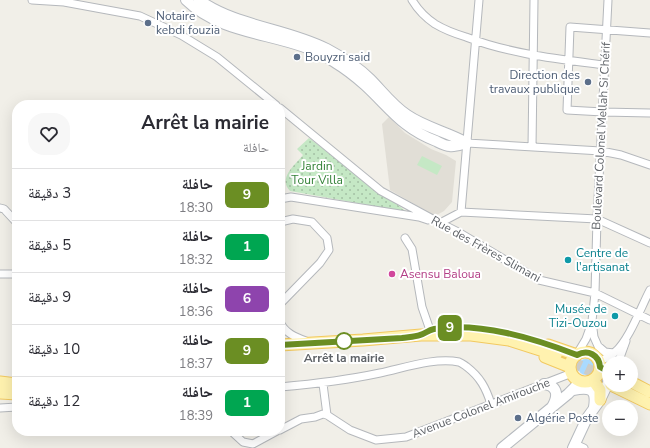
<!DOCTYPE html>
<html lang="ar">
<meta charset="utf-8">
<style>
:root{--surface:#fff;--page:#f7f7f7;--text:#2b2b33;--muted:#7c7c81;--line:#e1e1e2}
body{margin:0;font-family:"Nunito Sans","Noto Naskh Arabic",sans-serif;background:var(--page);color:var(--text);direction:rtl;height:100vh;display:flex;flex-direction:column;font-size:15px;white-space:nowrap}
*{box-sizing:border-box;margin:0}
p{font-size:13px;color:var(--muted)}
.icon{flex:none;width:22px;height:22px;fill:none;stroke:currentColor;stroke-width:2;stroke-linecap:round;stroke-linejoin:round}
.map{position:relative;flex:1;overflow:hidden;direction:ltr}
.drawer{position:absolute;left:12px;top:100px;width:273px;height:336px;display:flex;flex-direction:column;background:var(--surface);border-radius:16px;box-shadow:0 4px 16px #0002;direction:rtl}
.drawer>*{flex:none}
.badge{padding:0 8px;border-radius:6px;font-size:14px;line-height:26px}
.tools{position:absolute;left:602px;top:356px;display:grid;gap:8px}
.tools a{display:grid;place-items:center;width:36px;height:36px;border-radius:50%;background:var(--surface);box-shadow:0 4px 16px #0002;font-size:20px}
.map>.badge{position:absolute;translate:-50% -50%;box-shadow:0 0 0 2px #fff}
.round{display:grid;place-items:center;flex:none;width:42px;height:42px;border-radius:16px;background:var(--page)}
.overview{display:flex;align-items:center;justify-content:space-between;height:68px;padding:0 16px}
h1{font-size:19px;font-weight:700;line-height:30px}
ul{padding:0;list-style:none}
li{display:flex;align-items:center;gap:12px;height:52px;padding:0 16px;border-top:1px solid var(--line)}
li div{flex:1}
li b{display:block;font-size:15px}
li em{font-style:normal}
li .badge{min-width:44px;font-weight:700;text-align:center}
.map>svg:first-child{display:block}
.education{fill:#e1ded6}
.grass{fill:#c5e8c5}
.garden{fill:url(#garden-dots)}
.water{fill:#aadaff}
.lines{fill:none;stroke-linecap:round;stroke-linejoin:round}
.primary-tunnel{stroke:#ccccc8;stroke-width:11;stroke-dasharray:11 5.5;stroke-linecap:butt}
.minor-casing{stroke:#b5b8bc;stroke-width:9}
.secondary-casing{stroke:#b6babf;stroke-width:12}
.primary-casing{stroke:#f2c960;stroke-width:13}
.minor{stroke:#fff;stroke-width:7}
.secondary{stroke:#fff;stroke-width:10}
.primary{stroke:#fff2af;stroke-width:11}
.line-casing{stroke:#fff;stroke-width:9}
.line{stroke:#6b8e23;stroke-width:6}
.service-dot{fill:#5c6f8a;stroke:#fff;stroke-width:1.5}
.culture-dot{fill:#0f9aa8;stroke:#fff;stroke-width:1.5}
.hotel-dot{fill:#d1479c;stroke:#fff;stroke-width:1.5}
.stop-dot{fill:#fff;stroke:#6b8e23;stroke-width:2}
.labels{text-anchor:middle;stroke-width:4;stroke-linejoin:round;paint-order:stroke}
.service-label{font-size:12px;fill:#4e5e75;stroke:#fff;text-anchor:start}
.street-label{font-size:12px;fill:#5f6368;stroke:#fff}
.park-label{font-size:12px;fill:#348238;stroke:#fff}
.culture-label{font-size:12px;fill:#0d838f;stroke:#fff;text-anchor:start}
.hotel-label{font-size:12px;fill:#b23c85;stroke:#fff;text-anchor:start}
.stop-label{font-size:12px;font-weight:bold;fill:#5f6368;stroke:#fff}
</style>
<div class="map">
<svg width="650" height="448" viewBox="0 0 650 448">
<defs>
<pattern id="garden-dots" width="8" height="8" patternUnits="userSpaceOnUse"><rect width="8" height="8" fill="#c5e8c5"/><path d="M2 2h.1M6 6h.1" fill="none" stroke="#a3c0a4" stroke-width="1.8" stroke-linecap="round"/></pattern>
</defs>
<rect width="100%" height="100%" fill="#f1efe8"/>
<path class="education" d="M389 117 405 133 431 149 446 155 456 161 452 202 444 211 435 216 390 190 382 124Z"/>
<path class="grass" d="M422 156 442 166 437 175 417 165Z"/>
<path class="garden" d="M309 138 407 212 290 191C278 178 294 166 303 155L297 149Z"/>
<path class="water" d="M578 367a8 8 0 1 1 16 0a8 8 0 1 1-16 0Z"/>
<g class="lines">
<path class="primary-tunnel" d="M556 355 609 379"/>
<g class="minor-casing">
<path id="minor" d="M32 0 64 2 140 16 181 35 217 57 276 105
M412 0C418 10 426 18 435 24 445 30 456 34 466 37 510 54 558 59 604 65
M608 0 597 219 595 293 592 321 594 337 598 346 605 352 614 353
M650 33 570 27 567 110 603 112 650 113
M280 108 381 191 440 223 460 233 539 280 595 293 650 320
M467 143 601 151 621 155 650 165
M532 147 534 0
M280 199 291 197 419 217 428 220
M0 208 4 209 17 223
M461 212 479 0
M280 222 293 219 312 222 327 238 329 250 320 263 280 304
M440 223 461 212 597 219 650 243
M405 238 412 249 422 307 430 330
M0 274H17
M280 322C285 333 295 337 306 341
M577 354 586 339 591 325
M599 361C605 359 610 357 615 352 629 340 641 307 650 290
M618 363 626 341
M323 384 327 415
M280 387C314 384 347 380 380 373 404 368 435 357 459 362 462 363 464 365 467 367 480 377 486 388 491 404
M0 408 17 407
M280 430 301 419 315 417 323 414 327 415 350 430 376 440 406 437 572 373
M231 431 243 442 253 444 277 431
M575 444 584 448"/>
</g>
<g class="secondary-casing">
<path id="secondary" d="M186 0C227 40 291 31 336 63 346 69 356 77 365 85 390 108 402 128 436 141 440 143 445 146 450 146 455 147 462 144 467 143
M199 0C237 27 286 28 327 49 342 57 358 67 370 79 382 91 392 105 407 115 426 128 448 132 467 143
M544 384C559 386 558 397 552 407
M573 390C589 387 597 388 594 407
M502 448 568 394 575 387 579 381
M573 448 587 418 600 400 609 381"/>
</g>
<g class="primary-casing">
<path id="primary" d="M280 345 363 340 421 335H471L509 340 556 355
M548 345 577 355
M570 367a15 15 0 1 1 30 0a15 15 0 1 1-30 0Z
M545 357 570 367
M593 380 600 390V400
M0 382 17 384
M631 382 650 392
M611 385 650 404
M0 393 17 394"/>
</g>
<use href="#minor" class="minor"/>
<use href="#secondary" class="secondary"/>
<use href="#primary" class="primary"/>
</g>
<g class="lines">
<g class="line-casing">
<path id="line" d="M280 345 402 338C408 337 415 337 420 335 425 334 428 330 434 329 481 322 533 338 577 355 588 349 599 355 600 367L609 372"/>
</g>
<use href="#line" class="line"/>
</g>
<g class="service-dot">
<circle cx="148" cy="23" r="4"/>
<circle cx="297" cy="57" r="4"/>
<circle cx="588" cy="82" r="4"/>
<circle cx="518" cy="418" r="4"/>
</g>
<g class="culture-dot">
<circle cx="568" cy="260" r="4"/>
<circle cx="615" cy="316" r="4"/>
</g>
<circle class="hotel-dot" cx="392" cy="274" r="4"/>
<circle class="stop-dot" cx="344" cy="341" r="8"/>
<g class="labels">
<g class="service-label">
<text x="156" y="20">Notaire<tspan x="156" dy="14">kebdi fouzia</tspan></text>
<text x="305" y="61">Bouyzri said</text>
<text x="580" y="79" text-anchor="end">Direction des<tspan x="580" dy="14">travaux publique</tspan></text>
<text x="526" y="422">Algérie Poste</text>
</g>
<g class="street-label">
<text transform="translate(601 136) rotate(-87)" y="4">Boulevard Colonel Mellah Si Chérif</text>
<text transform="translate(486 249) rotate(29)" y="4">Rue des Frères Slimani</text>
<text transform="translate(481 408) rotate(-21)" y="4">Avenue Colonel Amirouche</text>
</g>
<g class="park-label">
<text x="317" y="170">Jardin<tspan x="317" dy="14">Tour Villa</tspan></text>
</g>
<g class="culture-label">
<text x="576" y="257">Centre de<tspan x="576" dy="14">l'artisanat</tspan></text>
<text x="607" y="313" text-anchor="end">Musée de<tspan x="607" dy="14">Tizi-Ouzou</tspan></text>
</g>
<g class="hotel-label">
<text x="400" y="278">Asensu Baloua</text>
</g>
<g class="stop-label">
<text x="344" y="362">Arrêt la mairie</text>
</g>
</g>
</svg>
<div class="tools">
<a>+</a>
<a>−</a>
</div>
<b class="badge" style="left:450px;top:328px;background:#6b8e23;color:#fff">9</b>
<section class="drawer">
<div class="overview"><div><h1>Arrêt la mairie</h1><p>حافلة</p></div><a class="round"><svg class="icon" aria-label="heart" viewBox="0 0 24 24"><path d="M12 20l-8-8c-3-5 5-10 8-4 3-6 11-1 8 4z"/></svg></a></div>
<ul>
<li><span class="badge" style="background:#6b8e23;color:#fff">9</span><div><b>حافلة</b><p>18:30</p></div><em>3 دقيقة</em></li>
<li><span class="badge" style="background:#00a651;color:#fff">1</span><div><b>حافلة</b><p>18:32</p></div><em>5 دقيقة</em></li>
<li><span class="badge" style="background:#8e44ad;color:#fff">6</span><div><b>حافلة</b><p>18:36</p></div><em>9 دقيقة</em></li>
<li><span class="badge" style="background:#6b8e23;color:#fff">9</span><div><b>حافلة</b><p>18:37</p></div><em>10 دقيقة</em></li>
<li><span class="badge" style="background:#00a651;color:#fff">1</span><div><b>حافلة</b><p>18:39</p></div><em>12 دقيقة</em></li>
</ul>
</section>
</div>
